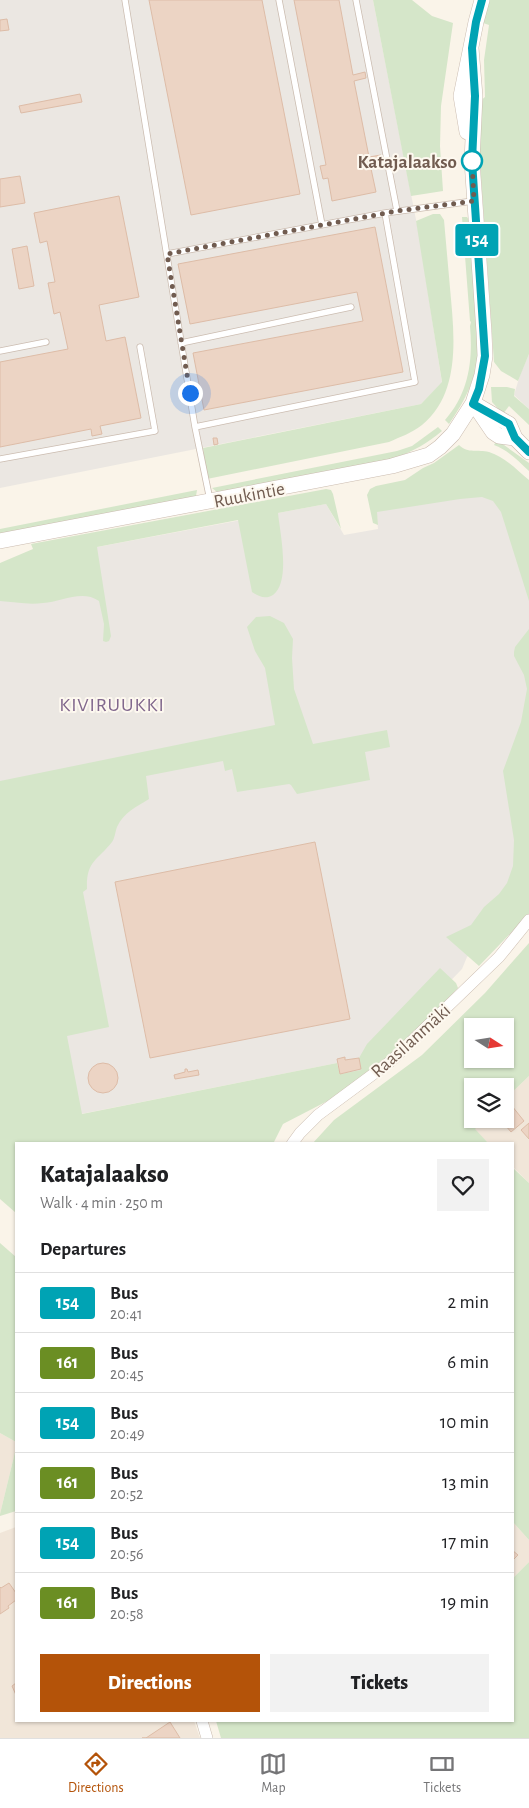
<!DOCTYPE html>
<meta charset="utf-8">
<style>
:root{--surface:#fff;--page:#f2f2f2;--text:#202124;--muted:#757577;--line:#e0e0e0;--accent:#b45309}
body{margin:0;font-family:"Alegreya Sans",sans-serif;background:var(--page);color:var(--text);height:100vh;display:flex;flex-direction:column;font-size:19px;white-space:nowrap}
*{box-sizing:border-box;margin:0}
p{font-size:16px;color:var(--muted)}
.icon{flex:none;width:28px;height:28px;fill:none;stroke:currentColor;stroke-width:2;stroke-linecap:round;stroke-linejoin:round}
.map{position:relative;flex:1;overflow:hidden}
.sheet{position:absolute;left:15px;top:1142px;width:499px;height:580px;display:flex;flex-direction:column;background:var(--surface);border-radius:0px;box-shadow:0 1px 4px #0004}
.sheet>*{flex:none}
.badge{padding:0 10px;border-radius:4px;font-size:18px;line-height:32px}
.needle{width:32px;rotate:102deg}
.controls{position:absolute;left:464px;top:1018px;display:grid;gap:10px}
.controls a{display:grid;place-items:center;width:50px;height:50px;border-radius:0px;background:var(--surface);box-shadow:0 1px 4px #0004;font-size:25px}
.you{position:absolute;width:25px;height:25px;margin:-12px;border:4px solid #fff;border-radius:50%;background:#1a73e8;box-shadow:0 0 0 8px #1a73e833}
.map>.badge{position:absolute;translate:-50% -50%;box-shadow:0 0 0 2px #fff}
h2{padding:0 25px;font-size:19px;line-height:45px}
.round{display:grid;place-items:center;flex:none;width:52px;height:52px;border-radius:0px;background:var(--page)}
.headline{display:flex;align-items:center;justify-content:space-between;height:85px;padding:0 25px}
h1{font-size:24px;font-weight:800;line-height:38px}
.button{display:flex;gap:10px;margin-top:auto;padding:10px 25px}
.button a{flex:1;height:58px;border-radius:0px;background:var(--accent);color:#fff;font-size:20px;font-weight:800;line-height:58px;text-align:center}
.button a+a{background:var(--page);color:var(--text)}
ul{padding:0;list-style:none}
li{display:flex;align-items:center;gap:15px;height:60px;padding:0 25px;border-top:1px solid var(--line)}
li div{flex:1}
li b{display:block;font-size:19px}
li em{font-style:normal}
li .badge{min-width:55px;font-weight:700;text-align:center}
.menu{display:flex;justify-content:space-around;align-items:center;height:70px;border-top:1px solid var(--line);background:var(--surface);font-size:14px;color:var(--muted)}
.menu a{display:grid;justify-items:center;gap:2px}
.menu .selected{color:var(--accent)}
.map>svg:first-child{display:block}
.residential{fill:#f1e6d9}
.industrial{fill:#ebe7e2}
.green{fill:#d5e6c9;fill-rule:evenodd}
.building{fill:#ecd4c4;stroke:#ddbca7}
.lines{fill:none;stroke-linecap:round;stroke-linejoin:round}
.service-casing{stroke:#cbbcb0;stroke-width:7}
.minor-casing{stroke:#cbbcb0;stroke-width:12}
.tertiary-casing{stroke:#cbbcb0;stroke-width:16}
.service{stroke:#fff;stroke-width:5.5}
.minor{stroke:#fff;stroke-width:11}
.tertiary{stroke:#fff;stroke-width:15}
.line-casing{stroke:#fff;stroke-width:11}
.line{stroke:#00a3b4;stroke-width:8}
.walk{stroke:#715c50;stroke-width:5;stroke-dasharray:0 9}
.stop-dot{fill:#fff;stroke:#00a3b4;stroke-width:2.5}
.labels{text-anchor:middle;stroke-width:4;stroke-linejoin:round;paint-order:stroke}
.stop-label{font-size:19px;font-weight:bold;fill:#715c50;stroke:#fdf8ef;text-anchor:end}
.street-label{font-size:19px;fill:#715c50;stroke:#fdf8ef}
.neighbourhood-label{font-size:20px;letter-spacing:1px;fill:#81688d;stroke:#fdf8ef}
</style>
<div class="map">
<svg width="529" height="1738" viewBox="0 0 529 1738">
<rect width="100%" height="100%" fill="#faf4e9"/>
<path class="residential" d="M529 1076V1183L513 1167 512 1144H489L474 1129 485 1119H505V1099Z
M0 1433 16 1442V1448L0 1514Z
M512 1521 529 1540V1562L513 1578Z
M16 1527V1721H194L200 1738H0V1533Z"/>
<path class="industrial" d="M0 0H373L419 235 442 383 421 404 0 488Z
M529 354V409L514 395 520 375Z
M501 469 529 535V891L467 957 462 969 363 1071 340 1074 337 1063 81 1114 0 1038V580L92 548 326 504 344 535 378 529 375 492Z"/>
<path class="green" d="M373 0H412L432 16 453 23 441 106 440 146 443 191 411 196Z
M490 0H529V354L518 381 501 371 494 362 478 134 479 102 485 97 484 60 489 25 483 23Z
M433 214H440L444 220C446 243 448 265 450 288 454 333 462 392 422 425 412 433 400 437 389 442L207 479 203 448 421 404 442 382 416 221Z
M462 217H467L471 223 479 351C475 381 466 399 449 424L445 420C469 393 473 360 470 326L471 322 470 321Z
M491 387H507L515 389 514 396 529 409V425L509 406 503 414 492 402Z
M438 427 442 431C428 443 413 451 396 458L217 492 212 488 397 451 412 446Z
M497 440 529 463V471C518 461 508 450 494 445Z
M459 445C468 454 478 449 489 452 505 457 517 470 529 480V601L501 512 493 501 482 497 460 499 377 512 378 525 373 523 367 495 370 489 376 486 405 480 423 468 434 463Z
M326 489 331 490 333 494 341 529 326 504 278 513C280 533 291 582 273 595 265 600 258 596 252 592L238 520 97 547 111 636 109 641 106 642 103 641 104 624 99 601C82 589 61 602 43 603 29 605 14 602 0 601V563L33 549 31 544Z
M197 490 196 496 193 497 0 535V529Z
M270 616 284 623 293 639 292 658 294 689 313 744 387 730 390 747 365 752 370 780 297 794 291 785 289 784 237 792 232 769 225 771 223 761 146 776 149 799C136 807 124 812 117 827 115 832 115 838 112 842 97 861 86 861 87 889L83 892 109 1027 67 1036 82 1114 337 1063 340 1074 361 1070 359 1058 367 1044 440 968 456 983 458 988 405 1043 341 1094 283 1124 273 1144H16V1213L0 1199V781L275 725 265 668 255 651 247 627 256 617Z
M529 629V914L479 966 446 937 471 925 484 907 499 894 507 883 513 866 514 840 503 771 521 722 527 689 524 675 514 656V652L515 647Z
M529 943V1076L505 1099V1086H472V1119H485L475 1129 489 1144H312L334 1120 422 1055 485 993ZM472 1026H505V1059H472Z
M512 1167 529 1183V1540L512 1521Z
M0 1243 16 1257V1442L0 1433Z
M16 1448V1511L0 1516V1514Z
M529 1562V1738H221L216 1721H512L513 1578Z"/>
<path class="building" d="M149 0H262L300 194 191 215Z
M294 0H339L353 75 365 72 366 78 354 81 369 157 381 155 382 161 370 164 376 192 332 201 328 178 323 179 320 166 326 165Z
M7 19 9 30 0 31V20Z
M80 94 82 102 21 113 19 106Z
M20 176 25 203 0 207V179Z
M119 196 139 297 99 305 106 341 125 337 141 418 100 426 102 434 92 436 91 429 0 447V362L68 349 60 312 54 314 48 283 55 282 47 241 40 243 34 213Z
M375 227 403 372 204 410 193 353 363 321 357 292 190 324 178 264Z
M27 246 34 286 19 289 12 249Z
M213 438H217L218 444 214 445Z
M315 842 350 1019 150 1058 115 882Z
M345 1057V1060L359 1058 361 1069 340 1074 337 1059Z
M88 1078a15 15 0 1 1 30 0a15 15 0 1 1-30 0Z
M185 1069H187L188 1072 198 1070 199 1075 175 1079 174 1075 185 1072Z
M512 1106 524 1121 511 1132 500 1119H505V1112Z
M529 1123V1139L521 1130Z
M512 1550 518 1555 512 1561Z
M9 1583 16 1593V1600L8 1606 9 1608 0 1614V1587L1 1588Z
M16 1683V1695L12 1686Z
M170 1722 180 1738H142H146Z"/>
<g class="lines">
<g class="service-casing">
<path id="service" d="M125 0 195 427 415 382 385 213 473 201
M279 0 322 225
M356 0 397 211
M167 254 385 213
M181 343 351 307
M0 351 46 342
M195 427 210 500
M0 459 155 431 140 347"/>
</g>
<g class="minor-casing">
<path id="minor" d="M292 1144 300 1133 318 1115 391 1061 499 957 529 920
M202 1721 207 1738"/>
</g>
<g class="tertiary-casing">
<path id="tertiary" d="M467 132 461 96 476 22 482 0
M473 403 509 424 515 438 529 452
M476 407 493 432 499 436 515 438
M0 541 392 466 429 455 440 447 453 434 473 403 482 375 485 356 484 332 472 161 475 96 471 48"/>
</g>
<use href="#service" class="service"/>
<use href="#minor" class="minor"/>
<use href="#tertiary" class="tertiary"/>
</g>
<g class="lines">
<g class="line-casing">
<path id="line" d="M482 0 476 22 472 48 475 96 472 161 485 356 479 389 473 404 509 424 515 438 529 452"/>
</g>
<use href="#line" class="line"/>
<path class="walk" d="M190 393 167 254 397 211 474 201 472 161"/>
</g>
<circle class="stop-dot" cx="472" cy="161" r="10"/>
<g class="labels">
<g class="stop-label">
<text x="457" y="168">Katajalaakso</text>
</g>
<g class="street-label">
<text transform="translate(249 494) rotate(-11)" y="7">Ruukintie</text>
<text transform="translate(410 1040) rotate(-42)" y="7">Raasilanmäki</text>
</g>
<g class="neighbourhood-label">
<text x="112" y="711">KIVIRUUKKI</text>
</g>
</g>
</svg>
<div class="controls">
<a><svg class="needle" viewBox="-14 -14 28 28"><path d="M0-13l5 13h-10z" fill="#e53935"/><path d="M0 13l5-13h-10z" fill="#757577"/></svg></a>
<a><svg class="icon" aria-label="layers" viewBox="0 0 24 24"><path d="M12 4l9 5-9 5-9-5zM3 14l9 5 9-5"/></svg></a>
</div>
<div class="you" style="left:190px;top:393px"></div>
<b class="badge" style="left:477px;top:240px;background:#00a3b4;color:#fff">154</b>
<section class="sheet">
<div class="headline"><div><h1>Katajalaakso</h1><p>Walk · 4 min · 250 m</p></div><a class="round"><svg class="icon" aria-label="heart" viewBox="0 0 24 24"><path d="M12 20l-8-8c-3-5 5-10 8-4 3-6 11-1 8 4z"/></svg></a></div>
<h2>Departures</h2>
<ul>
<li><span class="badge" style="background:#00a3b4;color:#fff">154</span><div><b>Bus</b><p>20:41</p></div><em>2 min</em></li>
<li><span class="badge" style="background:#6b8e23;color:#fff">161</span><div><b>Bus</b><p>20:45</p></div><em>6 min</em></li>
<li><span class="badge" style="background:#00a3b4;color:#fff">154</span><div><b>Bus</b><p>20:49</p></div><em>10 min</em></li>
<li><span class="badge" style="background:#6b8e23;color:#fff">161</span><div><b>Bus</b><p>20:52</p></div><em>13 min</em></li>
<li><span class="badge" style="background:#00a3b4;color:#fff">154</span><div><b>Bus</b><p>20:56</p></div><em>17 min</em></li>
<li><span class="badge" style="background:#6b8e23;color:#fff">161</span><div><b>Bus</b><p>20:58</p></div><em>19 min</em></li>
</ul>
<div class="button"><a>Directions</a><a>Tickets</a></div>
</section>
</div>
<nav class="menu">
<a class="selected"><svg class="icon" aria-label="directions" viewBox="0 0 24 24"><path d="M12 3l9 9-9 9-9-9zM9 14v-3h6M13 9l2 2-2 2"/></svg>Directions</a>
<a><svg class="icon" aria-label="map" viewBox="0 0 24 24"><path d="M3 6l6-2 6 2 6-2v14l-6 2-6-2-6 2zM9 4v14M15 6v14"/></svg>Map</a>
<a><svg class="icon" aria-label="tickets" viewBox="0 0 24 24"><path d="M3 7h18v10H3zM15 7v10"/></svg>Tickets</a>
</nav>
